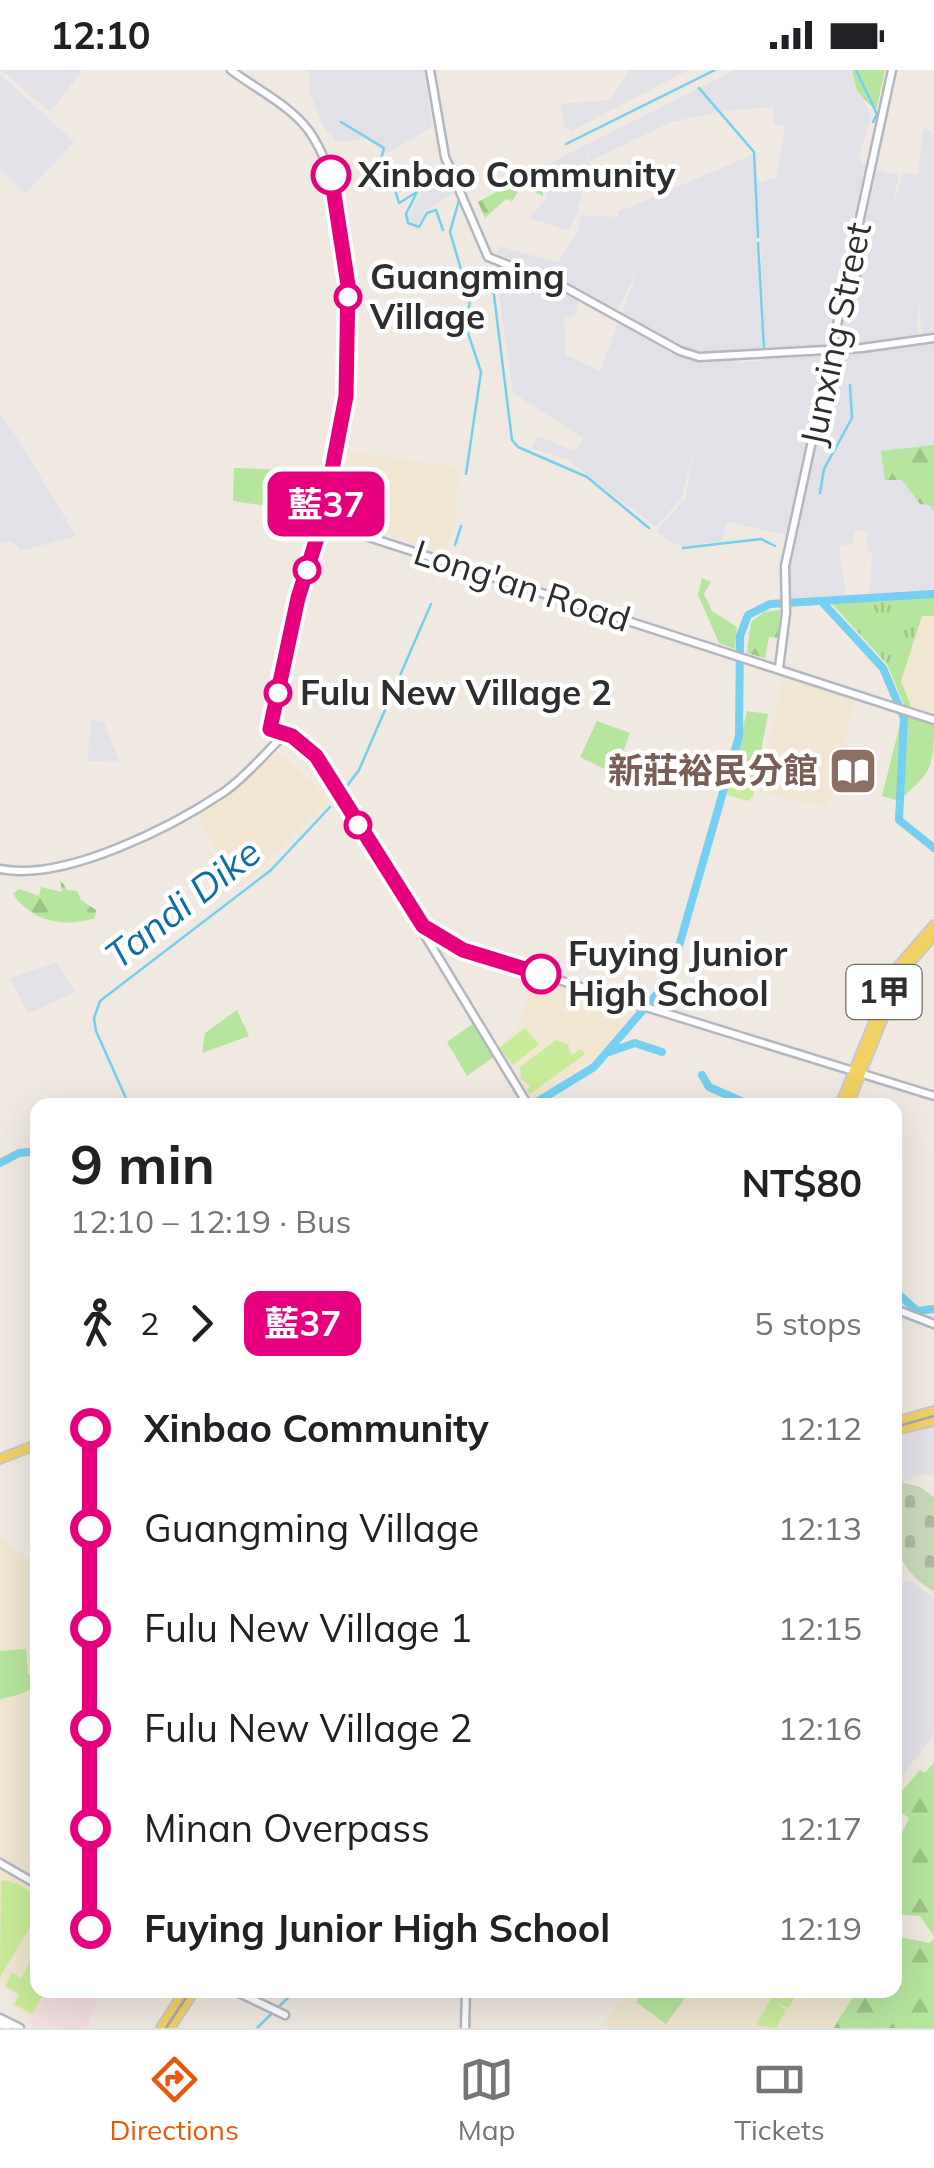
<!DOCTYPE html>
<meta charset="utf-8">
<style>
:root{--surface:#fff;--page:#f2f2f2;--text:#202124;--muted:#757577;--line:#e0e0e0;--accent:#ea580c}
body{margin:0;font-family:Mulish,"Noto Sans TC",sans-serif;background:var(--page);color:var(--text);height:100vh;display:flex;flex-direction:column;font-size:38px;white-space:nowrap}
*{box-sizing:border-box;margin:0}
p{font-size:32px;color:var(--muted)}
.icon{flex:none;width:55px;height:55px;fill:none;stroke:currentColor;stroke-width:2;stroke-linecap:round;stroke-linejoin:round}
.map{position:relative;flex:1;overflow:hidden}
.side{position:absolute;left:30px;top:1028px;width:872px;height:900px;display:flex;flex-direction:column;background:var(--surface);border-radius:20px;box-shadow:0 10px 40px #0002}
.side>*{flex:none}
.badge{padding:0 20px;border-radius:15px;font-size:35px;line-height:65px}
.map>.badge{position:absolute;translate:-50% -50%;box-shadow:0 0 0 5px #fff}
.legs{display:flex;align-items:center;gap:15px;height:110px;padding:0 40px;font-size:32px}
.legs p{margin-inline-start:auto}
.headline{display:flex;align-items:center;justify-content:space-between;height:170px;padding:0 40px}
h1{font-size:55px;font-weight:700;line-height:75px}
ul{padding:0 40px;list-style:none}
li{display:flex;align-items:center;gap:35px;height:100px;font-size:38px}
li i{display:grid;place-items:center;width:15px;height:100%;margin:0 12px;background:currentColor}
li i::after{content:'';width:25px;height:25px;margin:-12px;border:8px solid;border-radius:50%;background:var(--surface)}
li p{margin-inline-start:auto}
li:first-child i{background:linear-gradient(#0000 50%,currentColor 0)}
li:last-child i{background:linear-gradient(currentColor 50%,#0000 0)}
.status{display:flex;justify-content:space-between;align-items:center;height:70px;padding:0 50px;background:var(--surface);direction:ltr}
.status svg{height:28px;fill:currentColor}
.tabs{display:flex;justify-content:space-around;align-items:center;height:140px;border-top:2px solid var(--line);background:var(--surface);font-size:28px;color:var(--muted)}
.tabs a{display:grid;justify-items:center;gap:5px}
.tabs .on{color:var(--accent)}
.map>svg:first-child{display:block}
.industrial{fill:#e3e1e8}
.education{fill:#f0e6d1}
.medical{fill:#f5dfe0}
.grass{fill:url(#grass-tufts)}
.forest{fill:url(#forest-firs)}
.cemetery{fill:url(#cemetery-stones)}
.park{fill:#b6e59e}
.pitch{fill:#c9ec9a}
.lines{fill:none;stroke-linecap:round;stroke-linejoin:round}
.stream{stroke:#75cff0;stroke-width:2.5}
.river{stroke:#75cff0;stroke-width:8}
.secondary-casing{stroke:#b4b7c1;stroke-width:11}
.primary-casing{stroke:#c9c9c9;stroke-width:12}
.secondary{stroke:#fff;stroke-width:6}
.primary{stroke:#f2d163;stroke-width:8}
.rail{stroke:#a3a6b8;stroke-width:2.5}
.line-1-casing{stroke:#fff;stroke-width:22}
.line-1{stroke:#e6007e;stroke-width:15}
.stop-1-dot{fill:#fff;stroke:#e6007e;stroke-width:5}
.labels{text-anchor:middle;stroke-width:9;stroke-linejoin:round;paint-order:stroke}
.shield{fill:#fff;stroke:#6d6d6d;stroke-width:2.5}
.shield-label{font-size:32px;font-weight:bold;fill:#2e2e2e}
.stop-label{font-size:35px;font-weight:bold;fill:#2e2e2e;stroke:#fff;text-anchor:start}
.street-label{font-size:35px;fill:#2e2e2e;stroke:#fff}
.education-label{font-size:35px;font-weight:bold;fill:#785e54;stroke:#fff;text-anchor:end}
.water-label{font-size:38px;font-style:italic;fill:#0d6fa3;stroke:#fff}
</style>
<div class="status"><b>12:10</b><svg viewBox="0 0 49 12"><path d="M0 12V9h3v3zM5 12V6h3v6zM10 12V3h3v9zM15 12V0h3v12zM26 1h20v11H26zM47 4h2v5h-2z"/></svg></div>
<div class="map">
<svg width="934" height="1958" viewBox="0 0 934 1958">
<defs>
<pattern id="grass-tufts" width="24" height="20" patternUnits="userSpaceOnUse" patternTransform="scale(2.5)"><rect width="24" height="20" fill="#b6e59e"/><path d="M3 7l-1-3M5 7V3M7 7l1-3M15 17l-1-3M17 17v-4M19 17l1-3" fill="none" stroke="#9dc588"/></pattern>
<pattern id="forest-firs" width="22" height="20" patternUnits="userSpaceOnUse" patternTransform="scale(2.5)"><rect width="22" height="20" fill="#b6e59e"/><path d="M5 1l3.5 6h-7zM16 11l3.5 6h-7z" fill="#9dc588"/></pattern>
<pattern id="cemetery-stones" width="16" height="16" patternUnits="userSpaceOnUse" patternTransform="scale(2.5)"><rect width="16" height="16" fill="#c8d9b8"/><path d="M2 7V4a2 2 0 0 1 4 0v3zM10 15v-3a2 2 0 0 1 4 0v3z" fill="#acbb9e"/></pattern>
</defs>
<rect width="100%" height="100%" fill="#efe9e1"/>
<path class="industrial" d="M1 0H83L50 42Z
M309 0H424L432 57 386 84 367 69 336 72 322 54 310 23Z
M630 0H689L571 61 564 56 561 34 610 30Z
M734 0H852L871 47 859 88 869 100 852 176 861 173 877 100 899 106 890 147 903 102 918 105 923 58 934 64V265L921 264 919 225 917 265 859 275 858 281 934 270V521L870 524 872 482 867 480 868 462 854 460 853 473 839 476 846 525 790 529 789 506 806 419 798 420 789 466 728 452 721 472 683 476 670 473 656 461 685 429 694 381 681 429 656 457 566 389 531 378 538 366 575 381 583 368 513 323 495 195 537 208 579 231 575 246 564 248 566 285 600 301 639 197 617 241 537 199 497 184 498 176 558 192 579 159 580 145 618 147V142L752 85 762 282 738 283 737 292 766 290 757 113 776 107 785 57 774 55 773 37 722 41 669 53 590 91 585 80 591 101 578 136 569 134 580 138 568 161 529 148 546 129 548 94Z
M0 4 74 72 25 124 0 99Z
M444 103 457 121 425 141 417 157 407 148 420 124 417 116Z
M0 343 18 369 76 466 21 481 12 471 0 473Z
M92 650 104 652 119 692 87 691Z
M57 892 75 922 28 944 10 908Z
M934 1354V1406L923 1404 904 1412 895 1408V1364Z
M910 1511 934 1527V1665L895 1714V1521L900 1513Z"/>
<path class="education" d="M349 382 459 397 455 458 444 484 339 448 334 443Z
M922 546H934V644L911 636 901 611Z
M783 607 855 630 828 737 758 722Z
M278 681 330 730 242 816 201 757 200 740 226 726Z
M532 909 626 937 617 965 592 991 531 1031 497 978 518 958Z
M0 1468 37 1496V1811L0 1789Z
M0 1798 37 1820 38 1920H52L32 1947 11 1936 16 1925 0 1915Z
M629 1920H858L833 1958H600Z"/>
<path class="medical" d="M52 1920H124L119 1931 100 1923 87 1958H37L25 1952Z"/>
<path class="grass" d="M934 526V546H922L901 611 911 636 904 635 887 594 832 534Z
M747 641 768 644 758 697 736 687Z"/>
<path class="forest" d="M852 0H885L876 41 857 21Z
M544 96 543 126 522 116 512 131 506 129 485 148 478 132Z
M934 375V442L930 435 920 434 902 410H885L881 381Z
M780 540 778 568 769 567 765 588 747 583 751 552 764 542Z
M60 809 67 820 77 821 81 830 96 840 95 848C65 858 32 852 13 824L19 819 39 826 41 817 62 822Z
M934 1692V1866L920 1846 895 1844V1777L909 1748 895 1738V1729L920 1700 925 1703Z
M895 1866 929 1873 934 1869V1958H833L858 1920H895Z"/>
<path class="cemetery" d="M895 1411 920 1417 934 1427V1522C886 1491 895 1462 895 1411Z"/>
<path class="park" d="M234 398 295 400 286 439 233 431Z
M702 508 711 512 704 524 712 541 737 557 735 579 719 573 698 525Z
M905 644 934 654C934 701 931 701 899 731L882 726 901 650V670H906Z
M597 651 630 663 615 704 580 687Z
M237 940 249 966 202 983 205 963Z
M474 953 495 986 467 1006 447 972Z
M26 1579 28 1604H37C38 1623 19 1624 0 1629V1581Z
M643 1920H676L686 1927 666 1954 636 1932Z"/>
<path class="pitch" d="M734 688 755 698 753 727 748 731 727 725Z
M525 958 539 974 513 995 499 978Z
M556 970 568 975 572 985 581 979 585 984 530 1024 526 1020 531 1016 521 1009 520 997Z
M1 1810C21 1812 38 1823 38 1844L0 1907Z
M31 1890 37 1894 38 1920H46L32 1944 14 1934 19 1924 5 1916 12 1903 21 1908Z
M776 1920H799L788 1938 773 1931 786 1940 776 1958 756 1955Z"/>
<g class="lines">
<path class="stream" d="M856 0 877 44 873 52
M699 18 754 82 758 167
M341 52 384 78 376 109 393 113 399 133 417 122 406 144 408 153 419 157 427 143 436 140 443 160
M566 74 715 0
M459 130 450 162 470 230 466 257 481 302 466 404
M758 173 764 279
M491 201 512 370 518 377 587 407 649 458
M860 207 865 176
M820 423 824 399 852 348 850 315
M455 475 461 456
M683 478 761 469 775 476
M347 716 359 700 431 534
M129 1035 96 961 94 948 100 931 271 800 330 737
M257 1958 296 1920"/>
<path class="river" d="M823 533 883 598 904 648 899 750 934 778
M609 982 635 973 662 982
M702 1005 709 1017 750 1035
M532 1035 594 997 662 918 673 897 739 666 740 566 748 545 770 534 934 524
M0 1093 19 1083 38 1081
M895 1221 917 1241 934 1239"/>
<g class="secondary-casing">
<path id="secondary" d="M231 0C257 20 296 38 313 67 371 162 351 350 322 453 315 478 305 501 298 526 286 569 280 615 270 659L292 666 316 686 528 1035
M430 0 445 87 488 187 566 218 680 281 699 287 862 278 934 268
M322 452 934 650
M779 598 786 543 785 496 892 0
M0 799C64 812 172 757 224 722 247 706 266 682 286 663
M424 857 471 883 934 1026
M895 1239 934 1254
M0 1793 38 1815
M233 1920 285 1945
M0 1948 20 1958
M0 1954 8 1958
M465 1958 466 1920"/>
</g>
<g class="primary-casing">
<path id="primary" d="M840 1035 895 900 934 855
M848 1035 901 903 934 865
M895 1352 934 1341
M895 1360 934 1351
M0 1389 38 1374
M161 1958 185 1920
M170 1958 195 1920"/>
</g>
<use href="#secondary" class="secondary"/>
<use href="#primary" class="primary"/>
<path class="rail" d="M895 1357 934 1346
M166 1958 191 1920"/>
</g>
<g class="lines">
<g class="line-1-casing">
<path id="line-1" d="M331 105 348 215 346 326 322 452 298 528 270 659 292 666 316 686 423 856 463 880 541 904"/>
</g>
<use href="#line-1" class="line-1"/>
</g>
<defs>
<g id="library-square" transform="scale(2.5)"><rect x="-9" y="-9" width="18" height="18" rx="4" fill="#8d6e63" stroke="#fff"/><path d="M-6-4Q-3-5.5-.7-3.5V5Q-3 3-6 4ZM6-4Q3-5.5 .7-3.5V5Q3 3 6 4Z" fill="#fff"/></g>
</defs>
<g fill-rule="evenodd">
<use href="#library-square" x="853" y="701"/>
</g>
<g class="stop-1-dot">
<circle cx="331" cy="105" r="18"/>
<circle cx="348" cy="227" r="12"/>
<circle cx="307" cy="500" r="12"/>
<circle cx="278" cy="623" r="12"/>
<circle cx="358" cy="755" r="12"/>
<circle cx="541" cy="904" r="18"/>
</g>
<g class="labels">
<rect class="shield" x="846.5" y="895" width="75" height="54" rx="8"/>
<g class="shield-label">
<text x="884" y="933">1甲</text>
</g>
<g class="stop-label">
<text x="358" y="117">Xinbao Community</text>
<text x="370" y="219">Guangming<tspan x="370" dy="40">Village</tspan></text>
<text x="300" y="635">Fulu New Village 2</text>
<text x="568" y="896">Fuying Junior<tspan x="568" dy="40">High School</tspan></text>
</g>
<g class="street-label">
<text transform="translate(836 264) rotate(-78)" y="12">Junxing Street</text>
<text transform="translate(522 516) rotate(18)" y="12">Long'an Road</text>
</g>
<g class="education-label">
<text x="818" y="713">新莊裕民分館</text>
</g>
<g class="water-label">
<text transform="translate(183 834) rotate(-38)" y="13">Tandi Dike</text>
</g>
</g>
</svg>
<b class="badge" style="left:326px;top:434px;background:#e6007e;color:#fff">藍37</b>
<section class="side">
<div class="headline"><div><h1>9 min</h1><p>12:10 – 12:19 · Bus</p></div><b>NT$80</b></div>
<div class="legs"><svg class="icon" aria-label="walk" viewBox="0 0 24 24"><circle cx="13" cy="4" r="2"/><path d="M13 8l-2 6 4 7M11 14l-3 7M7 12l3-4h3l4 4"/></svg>2<svg class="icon" aria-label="forward" viewBox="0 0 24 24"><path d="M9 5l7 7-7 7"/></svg><b class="badge" style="background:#e6007e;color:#fff">藍37</b><p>5 stops</p></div>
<ul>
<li><i style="color:#e6007e"></i><b>Xinbao Community</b><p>12:12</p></li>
<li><i style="color:#e6007e"></i><span>Guangming Village</span><p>12:13</p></li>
<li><i style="color:#e6007e"></i><span>Fulu New Village 1</span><p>12:15</p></li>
<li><i style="color:#e6007e"></i><span>Fulu New Village 2</span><p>12:16</p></li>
<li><i style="color:#e6007e"></i><span>Minan Overpass</span><p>12:17</p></li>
<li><i style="color:#e6007e"></i><b>Fuying Junior High School</b><p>12:19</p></li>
</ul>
</section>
</div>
<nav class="tabs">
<a class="on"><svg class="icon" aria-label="directions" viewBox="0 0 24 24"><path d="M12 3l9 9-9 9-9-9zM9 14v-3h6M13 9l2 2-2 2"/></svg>Directions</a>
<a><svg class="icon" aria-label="map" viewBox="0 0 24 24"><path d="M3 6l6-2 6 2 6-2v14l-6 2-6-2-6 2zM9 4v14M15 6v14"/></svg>Map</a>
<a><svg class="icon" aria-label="tickets" viewBox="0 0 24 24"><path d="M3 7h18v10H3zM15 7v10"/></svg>Tickets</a>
</nav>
